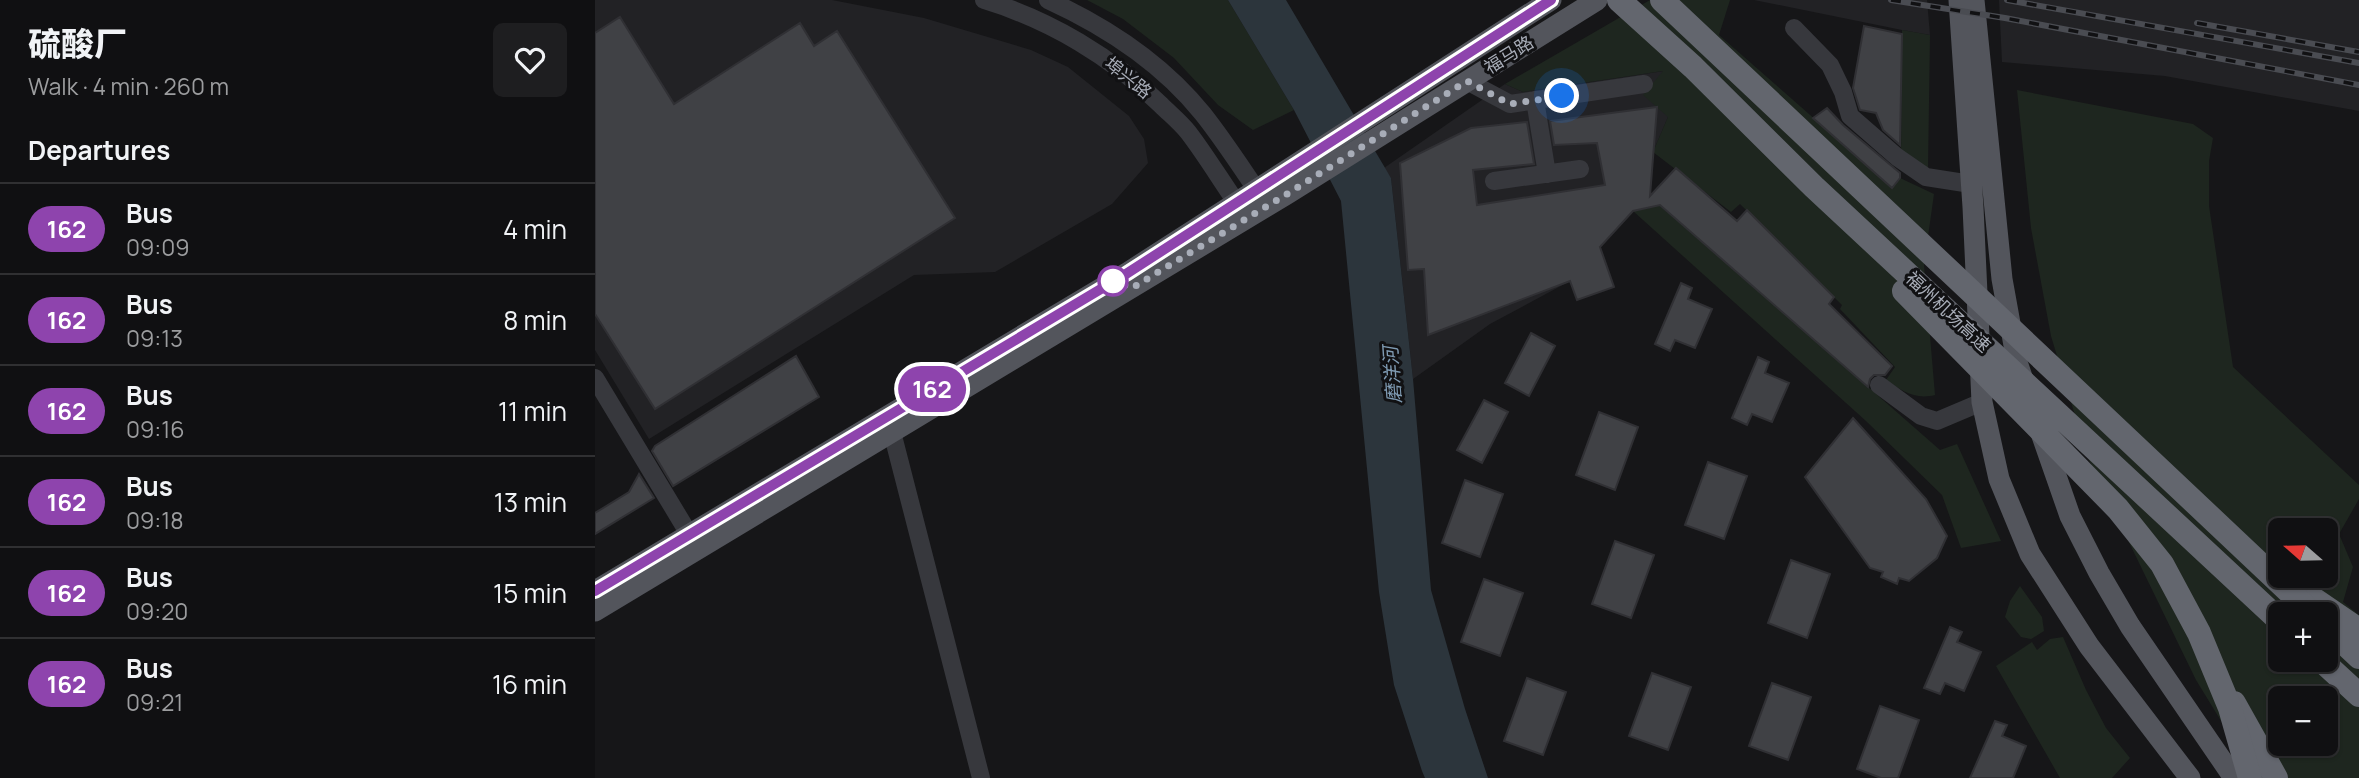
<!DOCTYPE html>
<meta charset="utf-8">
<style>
:root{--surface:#101012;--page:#1e1e20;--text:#f1f3f6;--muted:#9c9d9f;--line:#303032}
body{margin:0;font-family:Manrope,"Noto Sans SC",sans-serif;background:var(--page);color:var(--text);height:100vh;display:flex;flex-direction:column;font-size:26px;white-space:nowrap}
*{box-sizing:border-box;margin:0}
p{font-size:23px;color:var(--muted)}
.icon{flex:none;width:38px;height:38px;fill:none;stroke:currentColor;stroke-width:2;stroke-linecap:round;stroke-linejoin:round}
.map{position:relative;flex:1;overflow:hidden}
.sheet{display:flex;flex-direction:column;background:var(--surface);width:595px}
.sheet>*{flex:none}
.badge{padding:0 14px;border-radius:23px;font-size:24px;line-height:46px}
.needle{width:46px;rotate:290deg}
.tools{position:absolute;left:1673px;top:518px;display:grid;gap:14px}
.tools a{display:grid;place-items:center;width:70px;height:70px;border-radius:10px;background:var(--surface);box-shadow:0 2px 5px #0004,0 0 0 2px var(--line);font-size:35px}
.you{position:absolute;width:35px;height:35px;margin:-18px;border:5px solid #fff;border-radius:50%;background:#1a73e8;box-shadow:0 0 0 10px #1a73e833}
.map>.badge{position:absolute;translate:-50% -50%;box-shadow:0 0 0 4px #fff}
h2{padding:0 28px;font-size:26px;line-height:63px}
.round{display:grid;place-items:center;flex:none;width:74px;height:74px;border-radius:10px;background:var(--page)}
.head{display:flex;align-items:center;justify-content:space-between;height:119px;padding:0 28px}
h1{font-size:33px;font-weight:800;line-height:52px}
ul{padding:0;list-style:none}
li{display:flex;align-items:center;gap:21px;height:91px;padding:0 28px;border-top:2px solid var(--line)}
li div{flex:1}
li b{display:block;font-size:26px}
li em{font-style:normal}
li .badge{min-width:77px;font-weight:700;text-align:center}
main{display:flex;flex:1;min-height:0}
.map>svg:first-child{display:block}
.built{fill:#222225}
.green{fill:#1e261f;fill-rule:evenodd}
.water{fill:#2c353c}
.building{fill:#404145;stroke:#303034;stroke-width:2}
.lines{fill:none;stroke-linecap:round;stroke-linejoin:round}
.minor{stroke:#37383d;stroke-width:18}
.major{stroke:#53555c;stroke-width:21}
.highway{stroke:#63666e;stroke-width:24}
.rail-casing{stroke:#4a4c52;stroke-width:6}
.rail{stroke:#111113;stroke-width:3.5;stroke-dasharray:10;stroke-linecap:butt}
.highway-bridge{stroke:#63666e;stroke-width:24}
.line-casing{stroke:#fff;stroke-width:16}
.line{stroke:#8e44ad;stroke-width:10}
.walk{stroke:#a8adb8;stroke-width:7;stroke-dasharray:0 12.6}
.stop-dot{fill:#fff;stroke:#8e44ad;stroke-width:3.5}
.labels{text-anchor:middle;stroke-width:6;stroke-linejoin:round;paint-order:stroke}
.street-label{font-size:18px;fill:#a8adb8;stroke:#111113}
.water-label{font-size:19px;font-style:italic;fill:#7f9bb3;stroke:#111113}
</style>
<main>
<section class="sheet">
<div class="head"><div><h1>硫酸厂</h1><p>Walk · 4 min · 260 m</p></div><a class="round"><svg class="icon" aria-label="heart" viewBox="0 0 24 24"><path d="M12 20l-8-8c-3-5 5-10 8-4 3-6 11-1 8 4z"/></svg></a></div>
<h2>Departures</h2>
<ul>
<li><span class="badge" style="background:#8e44ad;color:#fff">162</span><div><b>Bus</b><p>09:09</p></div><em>4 min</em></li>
<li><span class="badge" style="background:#8e44ad;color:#fff">162</span><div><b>Bus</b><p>09:13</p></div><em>8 min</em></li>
<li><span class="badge" style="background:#8e44ad;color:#fff">162</span><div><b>Bus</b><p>09:16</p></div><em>11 min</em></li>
<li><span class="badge" style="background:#8e44ad;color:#fff">162</span><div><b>Bus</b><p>09:18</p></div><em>13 min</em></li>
<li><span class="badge" style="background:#8e44ad;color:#fff">162</span><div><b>Bus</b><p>09:20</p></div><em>15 min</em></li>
<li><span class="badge" style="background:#8e44ad;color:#fff">162</span><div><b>Bus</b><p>09:21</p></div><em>16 min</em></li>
</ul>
</section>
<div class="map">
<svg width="1764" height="778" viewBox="0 0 1764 778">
<rect width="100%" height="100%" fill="#161618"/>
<path class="built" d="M0 0H237L329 18 436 50 473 67 534 116 549 139 553 163 517 204 400 272 319 275 54 439 0 350Z
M1159 0H1332L1335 35 1307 30Z
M1404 0H1764V111L1570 76 1407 62Z
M1069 71 1073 117 1058 152 1054 208 1038 211 975 281 895 324 818 379 796 178 789 168 910 84 928 92Z"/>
<path class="green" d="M492 0H633L699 110 658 130 623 105 579 58 528 19Z
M1055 0H1135L1124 35 1297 187 1305 178 1339 194 1329 265 1340 395C1320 400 1307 391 1291 380L1300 367 1245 309 1247 305 1145 204 1136 212 1058 152 1073 117 1048 95 1068 71 928 92 910 84Z
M1307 30 1335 35 1333 169 1306 153Z
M1422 90 1598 124 1618 138 1614 161V206L1638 367 1764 485V499L1744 534 1758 567 1748 602 1764 615V778H1661L1601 680 1493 458 1456 336 1436 228ZM1685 530H1731V576H1685ZM1685 614H1731V660H1685ZM1685 698H1731V744H1685Z
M1055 196 1345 450 1362 444 1406 541 1366 548 1347 495 1271 421 1038 211 1054 208Z
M1425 586 1447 617 1449 631 1436 639 1426 637 1410 617 1415 601Z
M1468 637 1491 690 1511 728 1535 758 1517 778H1465L1401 666 1437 642 1442 650 1455 639Z"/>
<path class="water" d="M633 0H691L796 178 818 379 836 590 870 709 893 778H830L827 771 799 685 784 592 746 201 699 110Z"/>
<path class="building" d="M25 17 79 104 205 23 219 46 242 31 360 218 60 409 0 314V33Z
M1269 26 1307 34 1305 145 1288 130 1281 113 1265 110 1258 88Z
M1062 107 1055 196 1081 168 1142 221 1152 210 1239 297 1234 304 1297 366 1290 375H1279L1275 379 1273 387 1065 205 1038 211 1005 247 1019 287 982 300 975 281 833 335 829 269 813 270 805 163 876 128 932 122 939 164 878 170 882 205 1010 185 1002 143 959 145 955 121Z
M1232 108 1248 125 1305 173V178L1297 188 1218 118Z
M1086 283 1097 288 1093 299 1117 309 1100 348 1080 340 1075 351 1060 344Z
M936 333 960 346 934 396 910 383Z
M201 356 224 397 78 486 57 451 60 446Z
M1163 357 1174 362 1170 373 1194 383 1177 422 1157 414 1152 425 1137 418Z
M889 400 913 412 887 463 862 450Z
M1004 412 1043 427 1020 490 981 475Z
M1258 418 1331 499 1352 536 1342 558 1314 581 1304 578 1302 584 1286 577 1288 572 1275 568 1210 477Z
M1113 462 1152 476 1129 539 1090 525Z
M44 474 59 498 0 534V513L34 492Z
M870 480 908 494 885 557 847 543Z
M1020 541 1059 555 1036 618 997 604Z
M1196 560 1235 574 1212 638 1173 623Z
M889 579 928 593 905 656 866 642Z
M1355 627 1367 632 1362 642 1386 652 1369 691 1350 683 1345 694 1329 688Z
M1057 673 1096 687 1073 750 1034 736Z
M932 678 971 692 948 755 909 741Z
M1177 683 1216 697 1193 760 1154 746Z
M1285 706 1324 720 1303 778H1286L1262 769Z
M1400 721 1412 725 1407 736 1431 746 1418 778H1375Z"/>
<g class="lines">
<path class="minor" d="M389 0C455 20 517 57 566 105 575 114 585 122 593 132 610 154 625 179 641 202
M453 0C512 27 567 63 608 114 627 138 644 164 661 189
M1199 28 1235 65 1248 92 1255 116 1302 157 1331 177 1376 184
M872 81 915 104 1049 84
M940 100 952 174
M899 181 985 169
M0 378 94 534
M1284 385 1326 416 1342 421 1387 402
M297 432 386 778"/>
<path class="major" d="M1364 0 1378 207 1387 402 1404 479 1435 554 1494 646 1595 778
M1379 0 1407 279 1422 362 1430 386
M1445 430 1475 516 1504 573 1535 626 1639 778
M0 591 532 273 956 0
M0 611 692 194 1002 0"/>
<path class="highway" d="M1698 585 1764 630
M1731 626 1764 657
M1726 660 1764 695
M1639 703 1681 778"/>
<g class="rail-casing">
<path id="rail" d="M1296 0 1410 18 1764 85
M1412 0 1764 63
M1602 23 1764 52"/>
</g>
<use href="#rail" class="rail"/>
<path class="highway-bridge" d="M1024 0 1098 67 1219 187 1685 621
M1067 0 1718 614
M1309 291 1523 509 1567 564 1604 633 1635 708 1655 778"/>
</g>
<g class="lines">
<g class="line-casing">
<path id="line" d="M0 591 531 274 956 0"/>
</g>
<use href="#line" class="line"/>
<path class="walk" d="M518 281 537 288 692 194 872 81 915 104 967 96"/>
</g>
<circle class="stop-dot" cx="518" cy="281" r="14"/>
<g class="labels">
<g class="street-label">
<text transform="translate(914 55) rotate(-32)" y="6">福马路</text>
<text transform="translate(533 78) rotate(39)" y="6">埠兴路</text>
<text transform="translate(1353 312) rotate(43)" y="6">福州机场高速</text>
</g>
<g class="water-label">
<text transform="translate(797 375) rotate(-94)" y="7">磨洋河</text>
</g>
</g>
</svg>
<div class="tools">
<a><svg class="needle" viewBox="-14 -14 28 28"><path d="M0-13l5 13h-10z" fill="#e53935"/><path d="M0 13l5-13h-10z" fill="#9c9d9f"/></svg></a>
<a>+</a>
<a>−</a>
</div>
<div class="you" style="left:967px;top:96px"></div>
<b class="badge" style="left:337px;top:389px;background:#8e44ad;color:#fff">162</b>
</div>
</main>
